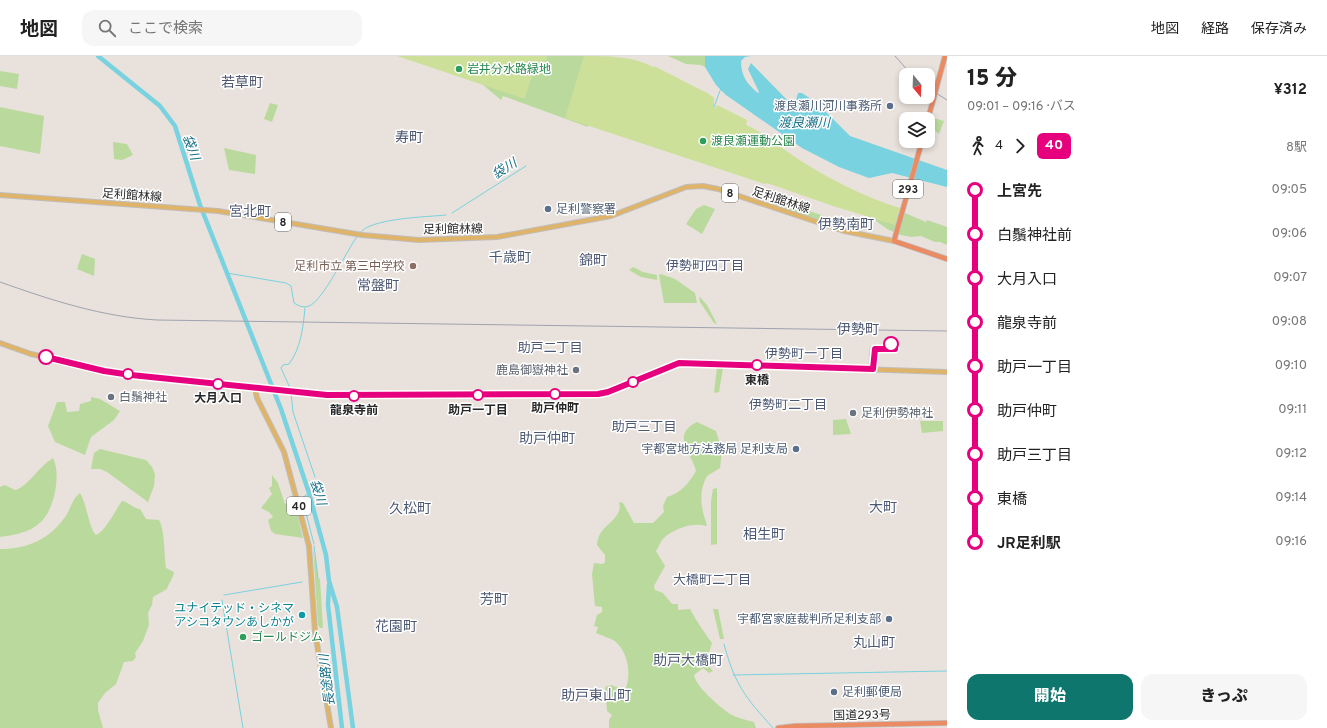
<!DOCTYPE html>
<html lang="ja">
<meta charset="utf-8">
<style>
:root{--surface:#fff;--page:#f6f6f6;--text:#222;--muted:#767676;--line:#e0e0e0;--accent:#0f766e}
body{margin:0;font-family:Overpass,"Noto Sans JP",sans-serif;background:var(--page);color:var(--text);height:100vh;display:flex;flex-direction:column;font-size:15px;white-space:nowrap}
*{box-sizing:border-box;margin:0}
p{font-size:13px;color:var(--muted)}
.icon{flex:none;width:22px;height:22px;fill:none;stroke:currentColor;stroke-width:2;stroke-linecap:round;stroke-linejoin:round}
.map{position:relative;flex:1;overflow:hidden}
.sheet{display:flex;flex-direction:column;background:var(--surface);width:380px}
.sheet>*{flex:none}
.badge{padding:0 8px;border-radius:6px;font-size:14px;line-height:26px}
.needle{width:26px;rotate:161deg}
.controls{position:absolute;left:899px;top:12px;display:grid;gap:8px}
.controls a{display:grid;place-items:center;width:36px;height:36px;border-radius:8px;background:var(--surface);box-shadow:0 2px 6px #0003;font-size:20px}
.map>.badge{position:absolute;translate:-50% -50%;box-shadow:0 0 0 2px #fff}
.legs{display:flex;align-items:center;gap:6px;height:44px;padding:0 20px;font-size:13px}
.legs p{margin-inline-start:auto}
.summary{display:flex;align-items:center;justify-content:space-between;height:68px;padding:0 20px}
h1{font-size:22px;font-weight:800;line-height:30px}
.action{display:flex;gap:8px;margin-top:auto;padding:8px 20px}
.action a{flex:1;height:46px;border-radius:12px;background:var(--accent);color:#fff;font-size:16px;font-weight:800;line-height:46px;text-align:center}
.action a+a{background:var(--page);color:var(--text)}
ul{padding:0 20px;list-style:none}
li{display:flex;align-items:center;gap:14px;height:44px;font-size:15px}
li i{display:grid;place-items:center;width:6px;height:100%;margin:0 5px;background:currentColor}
li i::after{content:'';width:10px;height:10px;margin:-5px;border:3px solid;border-radius:50%;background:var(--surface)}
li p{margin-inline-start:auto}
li:first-child i{background:linear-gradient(#0000 50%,currentColor 0)}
li:last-child i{background:linear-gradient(currentColor 50%,#0000 0)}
header{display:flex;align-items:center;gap:24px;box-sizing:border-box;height:56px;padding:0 20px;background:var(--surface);border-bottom:1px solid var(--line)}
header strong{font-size:19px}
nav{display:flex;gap:22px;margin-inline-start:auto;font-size:14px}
.search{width:280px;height:36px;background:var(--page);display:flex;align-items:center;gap:10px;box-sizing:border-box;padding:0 14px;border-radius:12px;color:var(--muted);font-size:15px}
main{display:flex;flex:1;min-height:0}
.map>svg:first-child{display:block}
.green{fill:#bada9d}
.pitch{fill:#cce099}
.water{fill:#78d2e0}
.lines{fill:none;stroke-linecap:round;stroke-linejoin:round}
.stream{stroke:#78d2e0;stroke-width:1}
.river{stroke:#78d2e0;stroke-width:4.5}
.secondary-casing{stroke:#c9ced8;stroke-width:5.5}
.primary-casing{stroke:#bebebe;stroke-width:6}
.highway-casing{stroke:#bebebe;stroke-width:6}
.secondary{stroke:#fff;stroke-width:3.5}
.primary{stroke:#e0b468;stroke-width:4}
.highway{stroke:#eb8b63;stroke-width:4.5}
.rail{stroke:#9ea3b0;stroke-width:1}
.highway-bridge-casing{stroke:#bebebe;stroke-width:6;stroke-linecap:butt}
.highway-bridge{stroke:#eb8b63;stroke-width:4.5}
.line-1-casing{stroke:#fff;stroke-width:9}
.line-1{stroke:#e6007e;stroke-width:6}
.leisure-dot{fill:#2e9e5b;stroke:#fff;stroke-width:1.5}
.service-dot{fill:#5c6f8a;stroke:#fff;stroke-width:1.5}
.education-dot{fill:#8d6e63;stroke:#fff;stroke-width:1.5}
.stop-1-dot{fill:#fff;stroke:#e6007e;stroke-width:2}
.worship-dot{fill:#6b7280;stroke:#fff;stroke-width:1.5}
.culture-dot{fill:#0f9aa8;stroke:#fff;stroke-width:1.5}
.labels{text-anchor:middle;stroke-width:3;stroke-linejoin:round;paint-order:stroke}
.shield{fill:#fff;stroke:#686868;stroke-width:1}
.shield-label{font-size:11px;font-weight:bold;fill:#282828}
.leisure-label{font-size:12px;fill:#27864d;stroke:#fff;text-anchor:start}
.service-label{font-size:12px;fill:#4e5e75;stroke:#fff;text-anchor:end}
.street-label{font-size:12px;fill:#282828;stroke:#fff}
.education-label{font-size:12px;fill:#785e54;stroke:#fff;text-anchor:end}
.worship-label{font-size:12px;fill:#5b616d;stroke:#fff;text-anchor:start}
.stop-label{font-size:12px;font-weight:bold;fill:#282828;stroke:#fff}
.culture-label{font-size:12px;fill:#0d838f;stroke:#fff;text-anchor:end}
.water-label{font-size:13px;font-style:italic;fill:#1c7188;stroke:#fff}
.neighbourhood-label{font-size:13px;fill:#4d5973;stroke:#fff}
.quarter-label{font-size:14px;fill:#4d5973;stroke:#fff}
</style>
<header>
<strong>地図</strong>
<div class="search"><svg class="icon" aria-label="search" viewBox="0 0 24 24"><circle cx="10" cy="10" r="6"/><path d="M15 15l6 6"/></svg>ここで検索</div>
<nav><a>地図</a><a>経路</a><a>保存済み</a></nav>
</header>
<main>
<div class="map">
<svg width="947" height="672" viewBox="0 0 947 672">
<rect width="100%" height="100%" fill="#e9e1db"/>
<path class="green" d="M547 0H587L588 71 503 40 501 44 482 28 524 42 534 14 541 15Z
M668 0H705V11L701 9 686 8Z
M0 15 19 18 17 33 0 30Z
M270 47 278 49 272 66 264 63Z
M0 51 44 60 40 98 0 90Z
M933 62 944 65 939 78 930 70Z
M113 86 127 88 133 99 122 104 114 103Z
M224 92 256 99 255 118 229 114Z
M776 144 824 160 822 165 774 149Z
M704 149 715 153 702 178 686 168 696 153Z
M905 157 926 166 927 164 947 171V189L940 186H935L921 180 911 181 901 179 887 173 876 165V163L900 170Z
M825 160 856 171 855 173 861 175 823 165Z
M82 198 95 203 94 220 77 213Z
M633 211 643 216 657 219V224L641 221 629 214Z
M661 218 675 223 695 237 697 247H664L659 219Z
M699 240 707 249 717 268 714 267 700 246Z
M717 311 723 312 719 336 714 337Z
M91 341 100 343 120 355 114 364 91 381 85 399 55 386 48 370 57 346H65L67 356 79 355 80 348 91 345Z
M846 363 851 378 833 379V364Z
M920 365H943V375L922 377Z
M697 366 716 375 722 395 720 412 707 420C698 436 701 453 707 469L706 470C693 466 672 473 662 484 660 487 658 492 656 495L665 510 654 530 655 534 663 537 672 548H678V554L690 553C697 566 704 576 712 587L706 607 713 615 709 617 703 612 694 619C696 631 720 651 730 658 737 662 746 664 754 666L756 672H609V664L612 659 607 655 605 631 611 629 625 634C632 619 628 597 616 586 611 582 602 580 596 577L598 571 594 570 597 559 602 556V551L595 550 592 518 594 507 603 508 605 506V499L597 489C597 486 598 483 599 480 604 468 624 461 619 446L623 447 634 467H653L664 456 663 450 667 441C681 437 689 427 696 415 692 397 670 379 697 366Z
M100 393 146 404 152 411 155 418 154 430 148 446 107 416 100 413H91L94 397Z
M53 402C58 412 57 425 55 436 48 469 32 477 0 481V431L5 429 15 434C28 431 39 410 53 402Z
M272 419 278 427 285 448 294 445 303 482 275 478 271 475 268 464 273 461 269 456 261 452 272 438 269 432 272 430Z
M717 432V488L711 489V445L713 433Z
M80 437C87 448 89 473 96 479 105 476 116 453 122 445 129 446 132 452 140 453L146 463 159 464C165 474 164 499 166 512L174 516C173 523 169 526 167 533L153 541 152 549 148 557 149 569 143 585 135 597 136 601 133 605 124 606 116 628 105 637 98 647V654L103 672H0V493C28 493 51 483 67 458 71 451 73 442 80 437Z
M313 492 318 522 320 523 323 572H320L318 569Z
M713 553H718L724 583H720Z"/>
<path class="pitch" d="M397 0H547L541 15 534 14 525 41 522 42Z
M584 0C605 0 635 0 652 11L654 10 709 38 714 42V53L717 49 747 64 746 69C766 78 777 89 795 101 825 121 866 142 900 152L896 169 833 150 767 127 765 128 565 62Z"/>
<path class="water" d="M705 0H751L745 1 741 5C741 20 747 28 758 37L759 36 748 13 751 7 790 47 796 44 798 37H802L817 47 850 80 947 114V131L892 117 869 122 839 111 802 92 726 39 716 29 705 11Z"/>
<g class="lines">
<path class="stream" d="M714 51 721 32
M452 157 526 110
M360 177C370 162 427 161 446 159
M227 217 286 227 291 230 294 247C299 250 303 252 309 250 323 245 347 194 358 179
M290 332 281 312 283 309 289 308C301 292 303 272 305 252
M291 337 293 356 315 421
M309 437 302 442 314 488
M314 490 318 522
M224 539 302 526
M222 544 243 672
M724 588C735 629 745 641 773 672
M733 619 947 615"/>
<path class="river" d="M98 0 160 50 175 70 200 149 281 353 309 437 326 499 329 525 337 551 353 672
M329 529 328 549 342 672"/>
<g class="secondary-casing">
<path id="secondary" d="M872 293 871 311 873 313
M873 313 875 293"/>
</g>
<g class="primary-casing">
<path id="primary" d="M0 139 218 155 362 179 419 184 497 181 611 160 686 131 703 130 718 133 844 175 894 185
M0 287 31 298 111 316 327 339 599 338 608 336 679 307 947 316
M255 332 257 342 284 396 309 490 315 576 331 672"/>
</g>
<g class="highway-casing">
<path id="highway" d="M922 85 894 185 947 203
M778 672 795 670 947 667"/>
</g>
<use href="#secondary" class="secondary"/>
<use href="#primary" class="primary"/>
<use href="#highway" class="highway"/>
<path class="rail" d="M895 0 912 19
M928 32 947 44
M0 226C51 244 102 261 157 264L947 275"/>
<g class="highway-bridge-casing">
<path id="highway-bridge" d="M928 63 945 0"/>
</g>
<use href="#highway-bridge" class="highway-bridge"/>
</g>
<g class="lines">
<g class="line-1-casing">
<path id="line-1" d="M46 301 104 315 131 319 327 339 598 338 608 336 679 307 873 313 875 293H895L891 288"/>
</g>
<use href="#line-1" class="line-1"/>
</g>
<g class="leisure-dot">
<circle cx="459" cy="13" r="4"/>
<circle cx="703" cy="85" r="4"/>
<circle cx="243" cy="581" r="4"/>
</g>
<g class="service-dot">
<circle cx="890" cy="50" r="4"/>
<circle cx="548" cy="153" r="4"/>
<circle cx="796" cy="393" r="4"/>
<circle cx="889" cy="563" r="4"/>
<circle cx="834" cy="636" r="4"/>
</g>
<circle class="education-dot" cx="413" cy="210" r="4"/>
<g class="stop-1-dot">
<circle cx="891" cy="288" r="7"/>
<circle cx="46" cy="301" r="7"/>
<circle cx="757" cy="309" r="5"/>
<circle cx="128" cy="318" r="5"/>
<circle cx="633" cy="326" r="5"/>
<circle cx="218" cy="328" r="5"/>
<circle cx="555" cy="338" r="5"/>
<circle cx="478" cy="339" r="5"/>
<circle cx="354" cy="340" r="5"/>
</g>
<g class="worship-dot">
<circle cx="576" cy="314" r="4"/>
<circle cx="111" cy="341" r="4"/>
<circle cx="853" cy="357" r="4"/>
</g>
<circle class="culture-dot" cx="302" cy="559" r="4"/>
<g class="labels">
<g class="shield">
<rect x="893" y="124" width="30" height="18" rx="3"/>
<rect x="722" y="128" width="16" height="18" rx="3"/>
<rect x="275" y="157" width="16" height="18" rx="3"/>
<rect x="287" y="441" width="24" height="18" rx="3"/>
</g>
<g class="shield-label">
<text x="908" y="137">293</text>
<text x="730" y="141">8</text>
<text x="283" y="170">8</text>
<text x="299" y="454">40</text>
</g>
<g class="leisure-label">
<text x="467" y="17">岩井分水路緑地</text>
<text x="711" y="89">渡良瀬運動公園</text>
<text x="251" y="585">ゴールドジム</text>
</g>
<g class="service-label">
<text x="882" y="54">渡良瀬川河川事務所</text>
<text x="556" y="157" text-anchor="start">足利警察署</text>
<text x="788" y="397">宇都宮地方法務局 足利支局</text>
<text x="881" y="567">宇都宮家庭裁判所足利支部</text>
<text x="842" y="640" text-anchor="start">足利郵便局</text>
</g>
<g class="street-label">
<text transform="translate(132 139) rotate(4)" y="4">足利館林線</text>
<text transform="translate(781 144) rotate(18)" y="4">足利館林線</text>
<text transform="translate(453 173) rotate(-1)" y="4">足利館林線</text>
<text transform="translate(862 659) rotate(-1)" y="4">国道293号</text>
</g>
<g class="education-label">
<text x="405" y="214">足利市立 第三中学校</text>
</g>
<g class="worship-label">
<text x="568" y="318" text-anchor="end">鹿島御嶽神社</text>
<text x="119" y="345">白鬚神社</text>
<text x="861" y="361">足利伊勢神社</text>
</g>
<g class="stop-label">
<text x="757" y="328">東橋</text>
<text x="218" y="346">大月入口</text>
<text x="555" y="356">助戸仲町</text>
<text x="354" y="358">龍泉寺前</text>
<text x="478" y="358">助戸一丁目</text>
</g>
<g class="culture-label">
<text x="294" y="556">ユナイテッド・シネマ<tspan x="294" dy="14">アシコタウンあしかが</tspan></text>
</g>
<g class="water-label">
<text x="804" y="71">渡良瀬川</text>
<text transform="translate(192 91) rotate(70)" y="5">袋川</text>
<text transform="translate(504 112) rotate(-32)" y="5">袋川</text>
<text transform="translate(319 436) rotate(74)" y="5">袋川</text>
<text transform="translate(326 624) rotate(-97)" y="5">長途路川</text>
</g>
<g class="neighbourhood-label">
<text x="705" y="214">伊勢町四丁目</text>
<text x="550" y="296">助戸二丁目</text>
<text x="804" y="302">伊勢町一丁目</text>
<text x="788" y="353">伊勢町二丁目</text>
<text x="644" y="375">助戸三丁目</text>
<text x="712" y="528">大橋町二丁目</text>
</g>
<g class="quarter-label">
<text x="242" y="31">若草町</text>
<text x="409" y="86">寿町</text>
<text x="250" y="160">宮北町</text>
<text x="846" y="173">伊勢南町</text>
<text x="510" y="206">千歳町</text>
<text x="593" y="209">錦町</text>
<text x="378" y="234">常盤町</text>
<text x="858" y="278">伊勢町</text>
<text x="547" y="387">助戸仲町</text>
<text x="883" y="456">大町</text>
<text x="410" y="457">久松町</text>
<text x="764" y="483">相生町</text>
<text x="494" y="548">芳町</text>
<text x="396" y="575">花園町</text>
<text x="874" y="591">丸山町</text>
<text x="688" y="609">助戸大橋町</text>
<text x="596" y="644">助戸東山町</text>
</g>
</g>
</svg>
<div class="controls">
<a><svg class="needle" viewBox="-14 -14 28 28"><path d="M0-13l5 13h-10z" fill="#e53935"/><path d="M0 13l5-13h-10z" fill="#767676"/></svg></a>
<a><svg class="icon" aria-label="layers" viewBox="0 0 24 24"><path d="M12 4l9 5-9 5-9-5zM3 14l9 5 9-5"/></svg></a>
</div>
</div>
<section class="sheet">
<div class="summary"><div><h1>15 分</h1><p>09:01 – 09:16 · バス</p></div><b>¥312</b></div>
<div class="legs"><svg class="icon" aria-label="walk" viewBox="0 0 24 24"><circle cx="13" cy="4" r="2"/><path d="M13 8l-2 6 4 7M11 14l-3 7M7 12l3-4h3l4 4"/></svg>4<svg class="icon" aria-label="forward" viewBox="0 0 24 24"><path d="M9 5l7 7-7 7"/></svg><b class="badge" style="background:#e6007e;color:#fff">40</b><p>8駅</p></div>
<ul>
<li><i style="color:#e6007e"></i><b>上宮先</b><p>09:05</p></li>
<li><i style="color:#e6007e"></i><span>白鬚神社前</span><p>09:06</p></li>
<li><i style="color:#e6007e"></i><span>大月入口</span><p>09:07</p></li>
<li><i style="color:#e6007e"></i><span>龍泉寺前</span><p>09:08</p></li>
<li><i style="color:#e6007e"></i><span>助戸一丁目</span><p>09:10</p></li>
<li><i style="color:#e6007e"></i><span>助戸仲町</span><p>09:11</p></li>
<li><i style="color:#e6007e"></i><span>助戸三丁目</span><p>09:12</p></li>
<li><i style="color:#e6007e"></i><span>東橋</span><p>09:14</p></li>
<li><i style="color:#e6007e"></i><b>JR足利駅</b><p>09:16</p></li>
</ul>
<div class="action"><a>開始</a><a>きっぷ</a></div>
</section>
</main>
